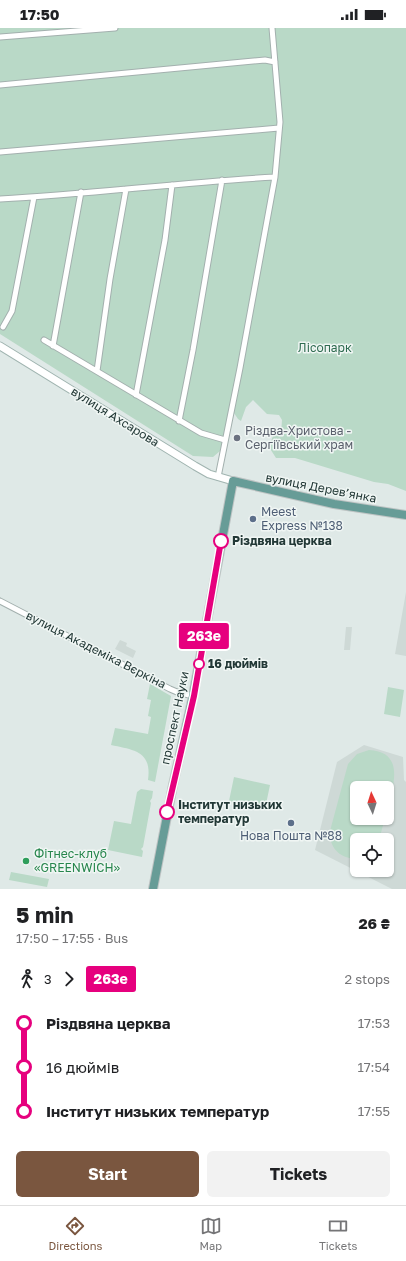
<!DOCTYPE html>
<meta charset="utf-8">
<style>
:root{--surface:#fff;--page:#f2f2f2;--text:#202124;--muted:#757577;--line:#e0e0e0;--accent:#7a563f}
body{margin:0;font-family:"Golos Text",sans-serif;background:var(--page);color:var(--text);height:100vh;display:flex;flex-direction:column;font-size:15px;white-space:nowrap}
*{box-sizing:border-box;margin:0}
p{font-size:13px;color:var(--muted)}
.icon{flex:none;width:22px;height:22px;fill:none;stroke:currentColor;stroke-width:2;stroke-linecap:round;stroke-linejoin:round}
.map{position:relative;height:861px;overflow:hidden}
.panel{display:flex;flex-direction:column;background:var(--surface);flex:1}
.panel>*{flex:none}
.badge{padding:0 8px;border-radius:3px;font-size:14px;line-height:26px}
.needle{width:26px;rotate:356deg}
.buttons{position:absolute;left:350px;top:753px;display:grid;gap:8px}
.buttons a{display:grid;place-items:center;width:44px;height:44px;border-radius:6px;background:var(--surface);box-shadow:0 1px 3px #0004;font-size:20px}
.map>.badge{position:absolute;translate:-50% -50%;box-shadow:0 0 0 2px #fff}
.legs{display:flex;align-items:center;gap:6px;height:44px;padding:0 16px;font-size:13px}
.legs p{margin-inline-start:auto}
.summary{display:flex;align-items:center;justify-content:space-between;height:68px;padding:0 16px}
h1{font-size:22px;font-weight:700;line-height:30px}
.button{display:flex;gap:8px;margin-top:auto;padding:8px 16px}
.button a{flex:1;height:46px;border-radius:6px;background:var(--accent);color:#fff;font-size:16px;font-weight:700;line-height:46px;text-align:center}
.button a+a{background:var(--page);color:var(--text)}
ul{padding:0 16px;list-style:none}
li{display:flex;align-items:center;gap:14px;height:44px;font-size:15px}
li i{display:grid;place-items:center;width:6px;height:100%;margin:0 5px;background:currentColor}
li i::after{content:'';width:10px;height:10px;margin:-5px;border:3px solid;border-radius:50%;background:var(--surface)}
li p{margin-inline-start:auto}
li:first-child i{background:linear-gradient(#0000 50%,currentColor 0)}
li:last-child i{background:linear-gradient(currentColor 50%,#0000 0)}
.status{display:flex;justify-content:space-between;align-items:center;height:28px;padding:0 20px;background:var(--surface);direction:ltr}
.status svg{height:11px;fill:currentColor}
.menu{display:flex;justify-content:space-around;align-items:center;height:56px;border-top:1px solid var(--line);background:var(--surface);font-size:11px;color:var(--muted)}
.menu a{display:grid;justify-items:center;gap:2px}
.menu .active{color:var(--accent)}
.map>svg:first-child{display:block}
.built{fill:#ced9d6;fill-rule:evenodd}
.green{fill:#b9d9c7}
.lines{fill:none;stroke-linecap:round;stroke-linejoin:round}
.minor-casing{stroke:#a3b0ae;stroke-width:7}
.secondary-casing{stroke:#a0b4b0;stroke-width:9}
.primary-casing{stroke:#bdc3c3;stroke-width:10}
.minor{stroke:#fff;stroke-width:5}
.secondary{stroke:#fff;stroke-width:7}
.primary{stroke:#679c97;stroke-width:8}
.line-1-casing{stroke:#fff;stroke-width:9}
.line-1{stroke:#e6007e;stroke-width:6}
.worship-dot{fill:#6b7280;stroke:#f0f6f4;stroke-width:1.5}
.service-dot{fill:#5c6f8a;stroke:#f0f6f4;stroke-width:1.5}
.stop-1-dot{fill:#fff;stroke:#e6007e;stroke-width:2}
.leisure-dot{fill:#2e9e5b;stroke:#f0f6f4;stroke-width:1.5}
.labels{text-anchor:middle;stroke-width:3;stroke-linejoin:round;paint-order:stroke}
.park-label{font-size:12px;fill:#2f6c51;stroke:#f0f6f4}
.street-label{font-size:12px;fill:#223836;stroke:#f0f6f4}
.worship-label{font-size:12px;fill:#5b616d;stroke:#f0f6f4;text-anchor:start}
.service-label{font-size:12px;fill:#4e5e75;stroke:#f0f6f4;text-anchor:start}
.stop-label{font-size:12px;font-weight:bold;fill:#223836;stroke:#f0f6f4;text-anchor:start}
.leisure-label{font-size:12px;fill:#27864d;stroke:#f0f6f4;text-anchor:start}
</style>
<div class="status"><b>17:50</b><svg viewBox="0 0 49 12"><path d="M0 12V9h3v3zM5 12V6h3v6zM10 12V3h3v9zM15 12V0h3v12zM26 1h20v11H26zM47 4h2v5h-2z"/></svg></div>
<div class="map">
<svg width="406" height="861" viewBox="0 0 406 861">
<rect width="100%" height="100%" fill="#dfe9e7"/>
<path class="built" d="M406 564V628L395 626Z
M346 599H352L350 622H344Z
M120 612 127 615 126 618 136 623 133 630 115 621Z
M364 717 403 729 404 752 406 754V861H392L315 822 337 734ZM357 760H387V790H357ZM357 812H387V842H357Z"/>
<path class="green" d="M0 0H406V463L388 456 374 454 295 430H276L269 419 273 408 281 406 282 392 279 387 267 386 253 372 246 379 241 393 238 391 234 385 230 386 220 423 213 429 193 428 0 306Z
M150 656 171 668 155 754 148 752C152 723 134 722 111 717L115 700 148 706 151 689 148 688 151 672 147 671Z
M388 659 404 662 400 689 384 686Z
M369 722C406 724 393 759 387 782V760H357V790H385L379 812H357V831C340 831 329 820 330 803L348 736 357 726Z
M234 749 270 757 265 781 229 773Z
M141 761 153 763 152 770 150 773 151 775 143 819 141 821 143 823 142 829 108 822 114 793 131 796 137 764Z
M11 844 49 851 47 859 9 852Z"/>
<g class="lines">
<g class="minor-casing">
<path id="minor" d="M0 9 115 0
M0 57 265 32 275 34
M0 124 279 100
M0 171C92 166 183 154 275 149
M3 299 12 283 34 169
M44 312 201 405 225 412
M53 318 81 164
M97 343 110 251 126 161
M136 367 165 212 172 157
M179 393 193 322 222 152
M218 449 240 340 275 149 280 94 272 0
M0 573 170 661 177 664 193 668"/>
</g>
<g class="secondary-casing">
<path id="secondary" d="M0 318 195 438 209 446 233 453"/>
</g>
<g class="primary-casing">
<path id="primary" d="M153 861 173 757 193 668 233 453 334 476 406 487"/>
</g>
<use href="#minor" class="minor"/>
<use href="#secondary" class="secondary"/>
<use href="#primary" class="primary"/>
</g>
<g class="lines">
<g class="line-1-casing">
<path id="line-1" d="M167 784 194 668 221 513"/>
</g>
<use href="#line-1" class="line-1"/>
</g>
<circle class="worship-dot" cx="237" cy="410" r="4"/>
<g class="service-dot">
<circle cx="253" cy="491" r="4"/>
<circle cx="291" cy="795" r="4"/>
</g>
<g class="stop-1-dot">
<circle cx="221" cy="513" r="7"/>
<circle cx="199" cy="636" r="5"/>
<circle cx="167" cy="784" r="7"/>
</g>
<circle class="leisure-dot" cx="26" cy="833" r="4"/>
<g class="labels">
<g class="park-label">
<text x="325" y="324">Лісопарк</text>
</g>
<g class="street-label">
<text transform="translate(115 389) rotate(32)" y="4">вулиця Ахсарова</text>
<text transform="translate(321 460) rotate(11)" y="4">вулиця Дерев’янка</text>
<text transform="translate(96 622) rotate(27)" y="4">вулиця Академіка Вєркіна</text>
<text transform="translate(175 690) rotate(-78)" y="4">проспект Науки</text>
</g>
<g class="worship-label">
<text x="245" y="407">Різдва-Христова -<tspan x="245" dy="14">Сергіївський храм</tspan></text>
</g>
<g class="service-label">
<text x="261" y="488">Meest<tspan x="261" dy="14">Express №138</tspan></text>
<text x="291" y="812" text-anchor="middle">Нова Пошта №88</text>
</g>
<g class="stop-label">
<text x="232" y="517">Різдвяна церква</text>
<text x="208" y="640">16 дюймів</text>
<text x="178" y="781">Інститут низьких<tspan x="178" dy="14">температур</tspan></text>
</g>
<g class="leisure-label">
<text x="34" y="830">Фітнес-клуб<tspan x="34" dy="14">«GREENWICH»</tspan></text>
</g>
</g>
</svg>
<div class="buttons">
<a><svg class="needle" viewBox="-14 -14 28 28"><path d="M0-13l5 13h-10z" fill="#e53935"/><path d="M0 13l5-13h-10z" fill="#757577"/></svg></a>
<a><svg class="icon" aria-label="locate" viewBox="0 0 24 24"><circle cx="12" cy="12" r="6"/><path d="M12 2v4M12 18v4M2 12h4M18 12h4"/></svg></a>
</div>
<b class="badge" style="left:204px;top:608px;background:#e6007e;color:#fff">263е</b>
</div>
<section class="panel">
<div class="summary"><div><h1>5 min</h1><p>17:50 – 17:55 · Bus</p></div><b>26 ₴</b></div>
<div class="legs"><svg class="icon" aria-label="walk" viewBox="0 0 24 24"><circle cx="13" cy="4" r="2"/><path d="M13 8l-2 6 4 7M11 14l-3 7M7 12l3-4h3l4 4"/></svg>3<svg class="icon" aria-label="forward" viewBox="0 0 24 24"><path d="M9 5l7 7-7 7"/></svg><b class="badge" style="background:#e6007e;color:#fff">263е</b><p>2 stops</p></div>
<ul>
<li><i style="color:#e6007e"></i><b>Різдвяна церква</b><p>17:53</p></li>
<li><i style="color:#e6007e"></i><span>16 дюймів</span><p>17:54</p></li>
<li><i style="color:#e6007e"></i><b>Інститут низьких температур</b><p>17:55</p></li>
</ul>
<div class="button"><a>Start</a><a>Tickets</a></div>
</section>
<nav class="menu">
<a class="active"><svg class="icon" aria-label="directions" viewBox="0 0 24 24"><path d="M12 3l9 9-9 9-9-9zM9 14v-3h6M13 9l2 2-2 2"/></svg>Directions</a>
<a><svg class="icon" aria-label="map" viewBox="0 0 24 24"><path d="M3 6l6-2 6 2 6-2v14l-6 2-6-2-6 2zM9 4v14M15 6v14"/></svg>Map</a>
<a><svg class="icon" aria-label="tickets" viewBox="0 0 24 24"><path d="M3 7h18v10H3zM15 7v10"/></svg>Tickets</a>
</nav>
